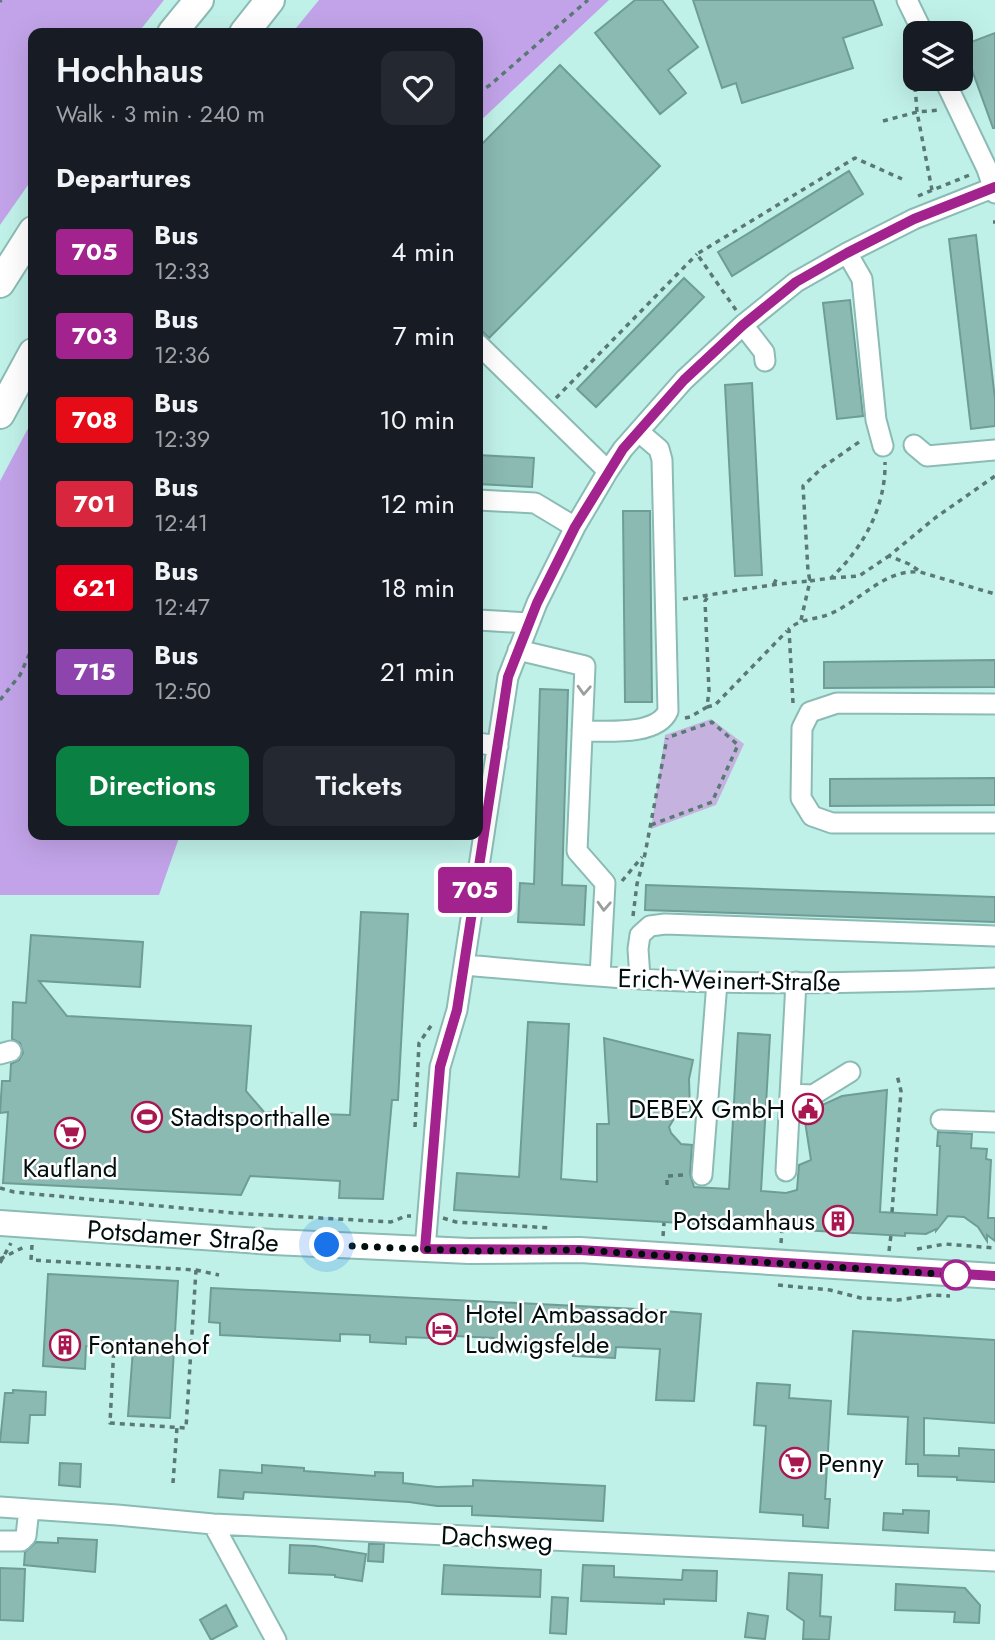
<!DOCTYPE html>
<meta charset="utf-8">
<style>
:root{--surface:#171b24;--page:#242831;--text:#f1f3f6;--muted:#9ea1a6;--accent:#0b8043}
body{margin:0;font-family:Jost,sans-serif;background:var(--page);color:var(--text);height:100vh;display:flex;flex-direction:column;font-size:26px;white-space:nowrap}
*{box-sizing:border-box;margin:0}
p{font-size:23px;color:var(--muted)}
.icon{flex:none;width:38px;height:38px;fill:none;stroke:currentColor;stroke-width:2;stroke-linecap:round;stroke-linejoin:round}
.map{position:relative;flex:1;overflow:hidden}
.panel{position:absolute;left:28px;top:28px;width:455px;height:812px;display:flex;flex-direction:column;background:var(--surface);border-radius:14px;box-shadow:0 7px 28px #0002}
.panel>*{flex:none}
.badge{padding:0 14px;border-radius:5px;font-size:24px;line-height:46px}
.tools{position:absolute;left:903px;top:21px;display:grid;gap:14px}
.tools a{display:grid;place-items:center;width:70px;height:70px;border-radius:14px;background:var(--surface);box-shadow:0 7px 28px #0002;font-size:35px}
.you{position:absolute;width:35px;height:35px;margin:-18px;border:5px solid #fff;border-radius:50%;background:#1a73e8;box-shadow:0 0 0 10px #1a73e833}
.map>.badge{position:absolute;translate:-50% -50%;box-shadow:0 0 0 4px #fff}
h2{padding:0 28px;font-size:26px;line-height:63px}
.round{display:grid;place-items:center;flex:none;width:74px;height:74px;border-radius:14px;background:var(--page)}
.headline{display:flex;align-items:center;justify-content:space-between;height:119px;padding:0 28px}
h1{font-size:33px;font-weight:600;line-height:52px}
.button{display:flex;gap:14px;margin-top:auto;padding:14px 28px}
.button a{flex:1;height:80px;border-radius:14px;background:var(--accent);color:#fff;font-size:28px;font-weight:600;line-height:80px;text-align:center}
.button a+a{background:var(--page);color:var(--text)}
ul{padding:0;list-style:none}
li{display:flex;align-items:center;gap:21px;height:84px;padding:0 28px}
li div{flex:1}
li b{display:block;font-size:26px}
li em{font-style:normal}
li .badge{min-width:77px;font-weight:700;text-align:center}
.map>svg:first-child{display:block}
.green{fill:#c6b2df}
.forest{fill:#c2a3e9}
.building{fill:#8abab2;stroke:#6e9d96;stroke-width:2}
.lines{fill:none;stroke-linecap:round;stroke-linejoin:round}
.minor-casing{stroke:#8bbbb4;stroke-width:23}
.major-casing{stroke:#8bbbb4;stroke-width:28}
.highway-casing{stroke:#8bbbb4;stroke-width:32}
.path{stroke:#5a7974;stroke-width:3.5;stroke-dasharray:5 5;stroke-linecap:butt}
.minor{stroke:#fff;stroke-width:19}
.major{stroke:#fff;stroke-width:24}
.highway{stroke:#fff;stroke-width:28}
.oneway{stroke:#999f9e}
.line-casing{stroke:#fff;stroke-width:16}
.line{stroke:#a2238e;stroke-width:10}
.walk{stroke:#000f0d;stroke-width:7;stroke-dasharray:0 12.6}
.stop-dot{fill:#fff;stroke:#a2238e;stroke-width:3.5}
.labels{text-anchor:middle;stroke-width:5;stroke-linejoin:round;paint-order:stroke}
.street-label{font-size:26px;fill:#000f0d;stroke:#fff}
.poi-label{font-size:26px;fill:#000f0d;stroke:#fff;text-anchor:start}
</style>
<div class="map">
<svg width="995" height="1640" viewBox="0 0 995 1640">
<rect width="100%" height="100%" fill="#c0f1e9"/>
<path class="green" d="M711 719 744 744 716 805 651 829 665 735Z"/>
<path class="forest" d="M0 0H164L138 33H33V178L0 225Z
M319 0H609L478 123V33H292Z
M33 419V835H180L159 895H0V481Z"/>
<path class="building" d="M635 0H662L698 47 668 70 686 93 660 114 595 33Z
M693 0H873L882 25 843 38 853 68 742 103 736 83 722 88Z
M995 33V128H993L963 45Z
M560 65 660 166 489 338 478 327V148Z
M849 171 863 194 732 276 718 252Z
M976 235 995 399V426L971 429 949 239Z
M684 278 704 297 596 407 577 389Z
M850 300 863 416 837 419 823 303Z
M752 383 762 575 735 576 725 385Z
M478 455 534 458 532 487 478 484Z
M623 511H650L652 702H625Z
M995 660V687L824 688V662Z
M540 689 568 690 562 885 586 886 584 925 518 922 520 883 534 884Z
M995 778V805L830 806V779Z
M646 885 995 897V922L645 910Z
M361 912 408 914 398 1100H392L383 1199 339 1198 340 1181 250 1176 241 1195 3 1183 8 1112 0 1113 2 1081H10L11 1064 19 1060 23 1053 20 1043 12 1039 13 1002 26 1003 31 935 143 942 140 987 39 981 67 1016 251 1026 246 1091 264 1112 350 1115Z
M528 1022 569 1024 561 1179 597 1182V1124H609L604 1038 693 1060 689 1079 690 1111 678 1112 669 1127 671 1133 681 1144 692 1145 690 1174 694 1187 729 1189 738 1033 770 1035 761 1191 786 1193 797 1190 799 1165 811 1160 804 1115 811 1110 842 1096 887 1090 880 1212 937 1215 940 1146H937L938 1132 972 1134 971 1148 987 1149 986 1159 991 1160 988 1218H995V1241L987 1235V1241L978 1227 964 1217 948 1216 936 1231V1229L926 1234 905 1233V1236L454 1210 457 1173 519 1177Z
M48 1274 178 1281 170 1418 128 1416 133 1349 86 1346 85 1369 43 1366Z
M211 1288 638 1309 701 1314 694 1401 656 1400 660 1349 616 1347 615 1358 573 1356 574 1344 543 1342 542 1353 493 1351 494 1338 455 1336V1339L406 1337V1344L370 1342V1335L340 1334V1341L220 1335V1323L209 1322Z
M853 1331 995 1340V1423L924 1418V1455L959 1456V1448L995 1450V1482L957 1480V1477L918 1476V1464H906L908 1417 848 1414Z
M757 1383 790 1385 789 1398 831 1401 825 1499H830L828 1528 803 1526V1515L760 1512 766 1426 754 1425Z
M13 1390 46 1392 45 1415H30L28 1443 0 1442 5 1393H13Z
M60 1463 81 1464 80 1487 59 1485Z
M262 1465 304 1468V1471L375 1476V1472L403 1473V1483L437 1487 473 1486V1480L605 1486 603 1521 472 1515V1506H437L409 1502 244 1492 243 1499 218 1497 220 1470 262 1473Z
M903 1510 929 1511 928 1533 883 1530 884 1513 903 1514Z
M58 1538 97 1540 95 1572 24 1565 25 1552 36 1542 58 1543Z
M369 1544H384L383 1562 368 1561Z
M290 1545 315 1546 366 1554 362 1581 335 1577V1575L289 1573Z
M444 1565 541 1570 540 1597 442 1594Z
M583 1565 614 1566V1577L682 1580 683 1570 717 1571 716 1601 664 1599V1604L581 1601Z
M0 1568 25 1569 23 1621 0 1620Z
M789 1573 822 1575 820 1616 831 1617 829 1640 803 1639 804 1621 787 1609Z
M896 1584 965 1588 980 1605 979 1623 954 1622 955 1612 895 1610Z
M552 1597 568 1598 566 1634 550 1633Z
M226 1605 237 1626 211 1640 200 1620Z
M748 1613 768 1616 765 1639 745 1637Z"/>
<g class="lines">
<g class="minor-casing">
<path id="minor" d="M907 0 923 33
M944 79 987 169 995 193
M847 253 862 279 876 420 883 446
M743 325 764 352 765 361
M478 344 608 471
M914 445 927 456 995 450
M478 500 535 503 575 527
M478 620 529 623
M518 650 585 666 577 851 605 883 600 976
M995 704 837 703 810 712 802 728 801 798 812 816 832 823H995
M582 731C607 731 657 736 668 711L662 460 659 449 639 432
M478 743 498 746
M464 965C549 972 634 981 719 982 811 984 903 982 995 978
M640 978 638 949 640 935 650 926 665 924 995 936
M0 1054 11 1051
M790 1094 813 1095 850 1072
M941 1120 995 1122
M786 1171 796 982
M702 1175 717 982
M425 1249 440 1067 457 1010 508 677 537 603 575 527 608 471 623 449 684 380 743 325 796 282 847 253 914 219 995 187
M0 1507 117 1515 213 1524 995 1561
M213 1524 276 1640
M0 1541H21L26 1536 29 1509"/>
</g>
<g class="major-casing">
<path id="major" d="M0 1223 273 1242 469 1251 580 1250 995 1276"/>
</g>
<g class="highway-casing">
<path id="highway" d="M172 33 199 0
M244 33 270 0
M0 283 33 231
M0 414 33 353"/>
</g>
<path class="path" d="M0 2 1 0
M912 47 917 112 932 190
M478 93 490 85 588 0
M883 121 917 112 941 110
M918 196 972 174
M993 222H995
M736 310 697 254 855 158 902 179
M556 398 697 254
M918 570 909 564 889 556 935 518 995 476
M831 578 859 576 889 556
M774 584 778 575
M683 599C725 593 767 584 810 581L808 571 803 486 823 467 862 440
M801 620 810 581 831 578C863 548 886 507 885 462
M0 700 20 675 33 646
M793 703 789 629C801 618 815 620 830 614 862 600 884 569 920 572L995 594
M707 707 715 705 787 631
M685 718 690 717 707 707 709 691 705 601 709 595
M651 825 712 802 738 745 712 722 669 737
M622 881 642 857
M633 916 637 884 645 854 667 738
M415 1127 419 1043 433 1023
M667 1185V1176L684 1175
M0 1188 14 1192 233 1213 391 1222 406 1216H411
M892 1212 901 1091 897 1075
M443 1218 456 1222 550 1228
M663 1236 664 1223
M781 1243 782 1230
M32 1245 31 1260 196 1270 186 1428 110 1423 114 1345
M917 1249 945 1244 995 1248
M889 1251 891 1235
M0 1259 26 1246
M0 1263 11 1243
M196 1270 219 1275
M778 1285 830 1290 861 1298 898 1300 932 1295 950 1296
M173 1483 177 1427"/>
<use href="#minor" class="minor"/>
<use href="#major" class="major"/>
<use href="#highway" class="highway"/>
</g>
<defs><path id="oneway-chevron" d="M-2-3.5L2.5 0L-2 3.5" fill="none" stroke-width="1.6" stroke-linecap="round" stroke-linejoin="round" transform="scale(1.75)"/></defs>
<g class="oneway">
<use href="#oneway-chevron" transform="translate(584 690) rotate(93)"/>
<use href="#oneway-chevron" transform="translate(604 906) rotate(93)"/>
</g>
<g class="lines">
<g class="line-casing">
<path id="line" d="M995 187 914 219 847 253 796 282 743 325 684 380 623 449 575 527 537 603 508 677 457 1010 440 1067 425 1249 580 1250 995 1276"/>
</g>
<use href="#line" class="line"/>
<path class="walk" d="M327 1245 470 1251 580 1250 956 1275"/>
</g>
<defs>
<g id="civic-ring" transform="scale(1.575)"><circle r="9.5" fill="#fff" stroke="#a91751" stroke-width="1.5"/><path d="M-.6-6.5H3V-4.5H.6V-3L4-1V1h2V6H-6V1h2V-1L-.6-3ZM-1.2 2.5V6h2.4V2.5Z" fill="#a91751"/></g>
<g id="stadium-ring" transform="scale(1.575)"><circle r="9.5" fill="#fff" stroke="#a91751" stroke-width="1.5"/><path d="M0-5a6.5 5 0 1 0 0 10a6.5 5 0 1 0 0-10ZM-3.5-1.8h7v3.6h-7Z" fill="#a91751"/></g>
<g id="supermarket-ring" transform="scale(1.575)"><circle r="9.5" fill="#fff" stroke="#a91751" stroke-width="1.5"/><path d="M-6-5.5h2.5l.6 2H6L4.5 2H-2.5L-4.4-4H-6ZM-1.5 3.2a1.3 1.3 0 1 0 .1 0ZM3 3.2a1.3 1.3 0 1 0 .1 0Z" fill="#a91751"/></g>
<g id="building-ring" transform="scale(1.575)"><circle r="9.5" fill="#fff" stroke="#a91751" stroke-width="1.5"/><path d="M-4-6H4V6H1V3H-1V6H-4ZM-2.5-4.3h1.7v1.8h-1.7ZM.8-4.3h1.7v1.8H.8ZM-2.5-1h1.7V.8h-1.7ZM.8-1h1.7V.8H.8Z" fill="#a91751"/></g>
<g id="hotel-ring" transform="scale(1.575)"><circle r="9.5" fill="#fff" stroke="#a91751" stroke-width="1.5"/><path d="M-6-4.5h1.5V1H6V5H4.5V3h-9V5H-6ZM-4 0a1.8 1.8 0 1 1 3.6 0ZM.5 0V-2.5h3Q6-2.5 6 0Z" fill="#a91751"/></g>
</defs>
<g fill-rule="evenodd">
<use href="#civic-ring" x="808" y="1109"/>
<use href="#stadium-ring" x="147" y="1117"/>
<use href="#supermarket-ring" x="70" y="1133"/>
<use href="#building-ring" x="838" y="1221"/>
<use href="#hotel-ring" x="442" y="1329"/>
<use href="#building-ring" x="65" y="1345"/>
<use href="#supermarket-ring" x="795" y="1463"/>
</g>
<circle class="stop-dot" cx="956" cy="1275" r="14"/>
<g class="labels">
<g class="street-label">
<text transform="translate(729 980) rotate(1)" y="9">Erich-Weinert-Straße</text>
<text transform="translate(183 1236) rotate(4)" y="9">Potsdamer Straße</text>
<text transform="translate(497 1538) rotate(3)" y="9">Dachsweg</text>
</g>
<g class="poi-label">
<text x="785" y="1118" text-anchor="end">DEBEX GmbH</text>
<text x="170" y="1126">Stadtsporthalle</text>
<text x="70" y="1177" text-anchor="middle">Kaufland</text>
<text x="815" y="1230" text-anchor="end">Potsdamhaus</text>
<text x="465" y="1323">Hotel Ambassador<tspan x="465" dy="30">Ludwigsfelde</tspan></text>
<text x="88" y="1354">Fontanehof</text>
<text x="818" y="1472">Penny</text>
</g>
</g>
</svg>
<div class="tools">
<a><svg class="icon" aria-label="layers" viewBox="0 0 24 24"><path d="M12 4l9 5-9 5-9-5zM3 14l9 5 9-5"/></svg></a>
</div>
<div class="you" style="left:327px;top:1245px"></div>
<b class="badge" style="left:475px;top:890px;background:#a2238e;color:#fff">705</b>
<section class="panel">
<div class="headline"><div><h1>Hochhaus</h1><p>Walk · 3 min · 240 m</p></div><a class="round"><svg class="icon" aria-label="heart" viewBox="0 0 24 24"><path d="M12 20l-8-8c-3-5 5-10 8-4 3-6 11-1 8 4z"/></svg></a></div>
<h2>Departures</h2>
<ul>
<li><span class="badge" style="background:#a2238e;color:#fff">705</span><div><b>Bus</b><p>12:33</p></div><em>4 min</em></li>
<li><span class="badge" style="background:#a2238e;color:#fff">703</span><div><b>Bus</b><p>12:36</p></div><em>7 min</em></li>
<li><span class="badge" style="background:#e50b17;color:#fff">708</span><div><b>Bus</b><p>12:39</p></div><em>10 min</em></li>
<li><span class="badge" style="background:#d7263d;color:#fff">701</span><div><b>Bus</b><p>12:41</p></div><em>12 min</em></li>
<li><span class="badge" style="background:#e2001a;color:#fff">621</span><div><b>Bus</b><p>12:47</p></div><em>18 min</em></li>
<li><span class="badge" style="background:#8e44ad;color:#fff">715</span><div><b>Bus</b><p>12:50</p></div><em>21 min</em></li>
</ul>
<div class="button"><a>Directions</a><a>Tickets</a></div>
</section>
</div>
